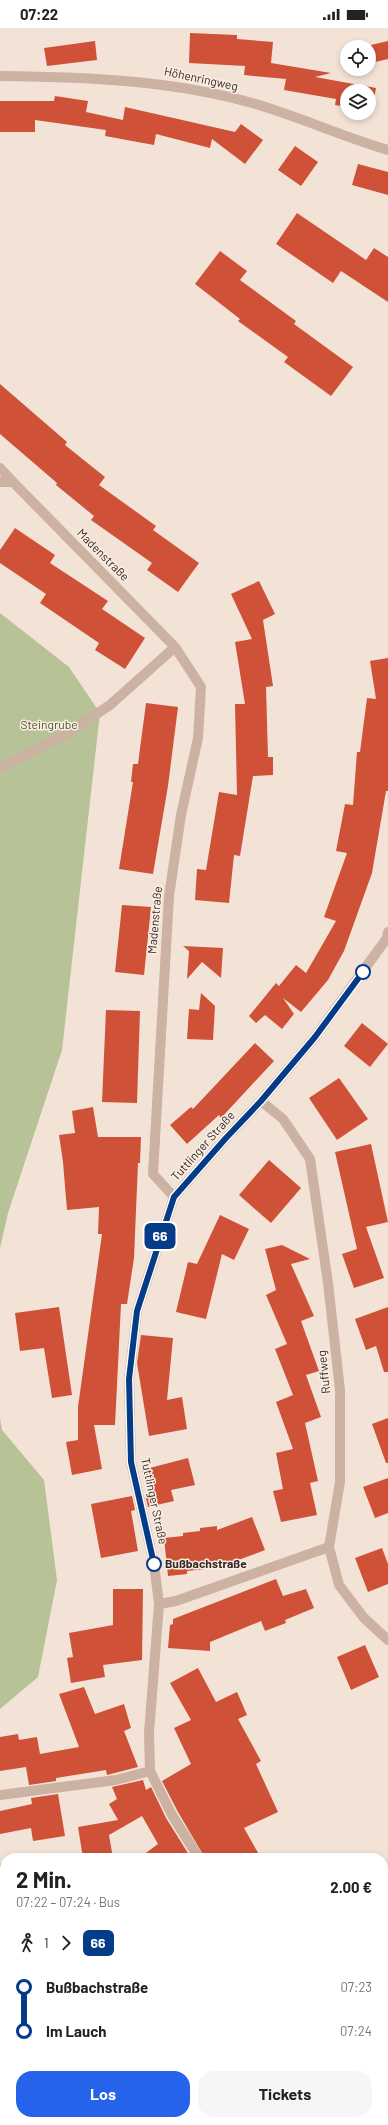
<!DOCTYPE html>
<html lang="de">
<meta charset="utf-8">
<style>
:root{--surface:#fff;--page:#f6f6f6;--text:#222;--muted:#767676;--accent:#2563eb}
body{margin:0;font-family:Barlow,sans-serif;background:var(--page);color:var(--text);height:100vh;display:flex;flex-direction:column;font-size:15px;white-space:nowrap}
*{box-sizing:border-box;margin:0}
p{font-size:13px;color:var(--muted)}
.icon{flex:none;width:22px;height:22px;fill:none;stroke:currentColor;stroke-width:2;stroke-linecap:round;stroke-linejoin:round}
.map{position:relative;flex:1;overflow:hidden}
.sheet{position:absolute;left:0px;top:1825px;width:388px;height:272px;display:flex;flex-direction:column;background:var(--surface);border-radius:16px 16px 0 0;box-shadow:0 2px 6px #0003}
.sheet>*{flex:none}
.badge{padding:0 8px;border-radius:6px;font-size:14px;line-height:26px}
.controls{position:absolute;left:340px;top:12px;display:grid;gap:8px}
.controls a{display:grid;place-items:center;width:36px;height:36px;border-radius:50%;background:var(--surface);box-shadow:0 2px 6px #0003;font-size:20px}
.map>.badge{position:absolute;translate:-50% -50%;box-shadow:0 0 0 2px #fff}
.legs{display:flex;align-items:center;gap:6px;height:44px;padding:0 16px;font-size:13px}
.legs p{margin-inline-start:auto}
.overview{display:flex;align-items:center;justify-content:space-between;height:68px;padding:0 16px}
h1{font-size:22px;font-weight:700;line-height:30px}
.button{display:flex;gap:8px;margin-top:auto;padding:8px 16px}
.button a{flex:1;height:46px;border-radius:16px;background:var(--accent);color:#fff;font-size:16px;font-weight:700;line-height:46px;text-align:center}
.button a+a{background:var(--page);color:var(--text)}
ul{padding:0 16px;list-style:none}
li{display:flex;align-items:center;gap:14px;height:44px;font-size:15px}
li i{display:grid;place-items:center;width:6px;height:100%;margin:0 5px;background:currentColor}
li i::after{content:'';width:10px;height:10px;margin:-5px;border:3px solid;border-radius:50%;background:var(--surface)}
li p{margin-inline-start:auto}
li:first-child i{background:linear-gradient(#0000 50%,currentColor 0)}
li:last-child i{background:linear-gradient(currentColor 50%,#0000 0)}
.status{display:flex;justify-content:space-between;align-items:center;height:28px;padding:0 20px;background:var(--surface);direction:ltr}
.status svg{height:11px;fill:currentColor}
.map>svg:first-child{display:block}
.green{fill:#b7c296}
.building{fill:#cf5138}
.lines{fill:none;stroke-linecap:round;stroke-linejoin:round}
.street{stroke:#cbb2a2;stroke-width:10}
.line-1-casing{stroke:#fff;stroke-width:9}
.line-1{stroke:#063b88;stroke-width:6}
.stop-1-dot{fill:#fff;stroke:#063b88;stroke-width:2}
.labels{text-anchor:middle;stroke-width:3;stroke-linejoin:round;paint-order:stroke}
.street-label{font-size:12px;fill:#352925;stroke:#faeee3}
.park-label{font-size:12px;fill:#485527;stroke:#faeee3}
.stop-label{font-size:12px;font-weight:bold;fill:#352925;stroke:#faeee3;text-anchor:start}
</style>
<div class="status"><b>07:22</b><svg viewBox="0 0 49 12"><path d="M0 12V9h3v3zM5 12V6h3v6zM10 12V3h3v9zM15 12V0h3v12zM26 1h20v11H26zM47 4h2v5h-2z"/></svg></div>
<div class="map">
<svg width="388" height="2097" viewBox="0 0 388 2097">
<rect width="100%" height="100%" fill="#f3e3d7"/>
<path class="green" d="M0 585 69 639 100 685 62 1022 8 1185 0 1220Z
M0 1391 2 1402 44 1452 57 1552 38 1649 0 1681Z
M0 1835 5 1840V2092H95L97 2097H0Z"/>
<path class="building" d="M190 5 237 7V11L273 14 271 35 331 45 315 49 376 60 372 83H369V63H347V79L335 77 336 71 284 62 286 51 244 47 245 38 189 35Z
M95 13 97 32 47 38 44 20Z
M388 13V31L375 34 371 17Z
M55 68 88 73 86 84 123 92 125 79 235 104 241 96 263 112 245 136 212 111 210 120 156 106 154 117 105 108 106 102 35 92V104H0V73H54Z
M295 118 318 134 301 158 278 142Z
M358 136 388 144V167L352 157Z
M297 185 366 232 374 220 388 229V274L341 243 333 255 276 216Z
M220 223 247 243 240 252 296 293 294 296 353 339 331 368 284 334 288 329 238 293 240 291 195 256Z
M0 356 67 414 65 417 105 449 99 457 156 498 153 502 199 535 178 564 147 542 152 535 91 492 94 488 56 457 57 455 0 406Z
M15 500 55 527 50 535 108 573 102 581 145 610 125 641 95 622 99 615 40 575 46 566 0 535V522Z
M259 553 275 586 263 592 273 658 266 659 268 729H273V747L253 748 240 828 234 827 229 875 195 872 197 841 206 842 219 764 237 767 235 676H245L235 614 252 611 231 566Z
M388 630V763H386L372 845 344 923 328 952 301 984 283 970 294 986 282 1001 265 987 256 995 249 988 276 955 279 958 296 937 306 945 336 893 324 889 347 825 336 823 345 776 353 777 357 724H360L367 670 376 671 370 633Z
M146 675 178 679 168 758 153 846 119 841 133 754H131L133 736H138Z
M122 877 151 879 144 947 115 944Z
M183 918 223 920 221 950 202 934 187 951 189 923Z
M201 965 215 978 213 1012 187 1011 189 981 199 982Z
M106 982 140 983 137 1075 102 1074Z
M362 995 388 1016 370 1039 344 1018Z
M255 1015 274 1033 221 1090 219 1087 187 1116 170 1097 191 1079 193 1081Z
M339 1050 368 1091 337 1112 309 1070Z
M93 1079 98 1109H141L140 1135H138L134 1230 127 1276H121L115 1397H94L102 1441 72 1447 66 1414 78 1412V1379L102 1206H98L99 1179 67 1182 63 1134 59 1107 75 1105 72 1083Z
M371 1116 388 1194 366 1199 384 1250 354 1260 342 1226 357 1221 335 1124Z
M269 1132 301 1160 271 1195 239 1167Z
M220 1187 249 1201 234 1232 222 1226 206 1291 176 1284 188 1234 197 1236Z
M282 1217 310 1231 291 1236 314 1288 301 1293 319 1343 306 1347 321 1389 305 1395 318 1453 310 1455 317 1487 281 1494 273 1463 283 1461 276 1425 293 1421 276 1374 293 1367 275 1321 287 1316 266 1267 276 1262 265 1221Z
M59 1279 72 1367 52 1370 44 1320 20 1323 15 1285Z
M388 1279V1344H384L376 1318 366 1322 355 1291Z
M141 1307 173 1310 167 1372 182 1369 187 1401 149 1408 137 1335Z
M388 1390V1435H386L372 1396Z
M188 1430 195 1457 171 1462 174 1473 148 1479 145 1466 148 1465 142 1442Z
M388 1450V1485L375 1490 363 1459Z
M132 1468 135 1482 131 1483 138 1523 101 1530 91 1476Z
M252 1489 265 1522 233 1534 204 1537 205 1541 187 1543V1546L168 1548 164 1510 183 1508V1505L200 1503V1500L217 1498V1502Z
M382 1520 388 1536V1556L368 1564 355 1530Z
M276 1551 283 1568 306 1561 314 1580 285 1592 286 1595 265 1603 261 1593 210 1614V1623L168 1620 170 1597 173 1596V1591Z
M113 1561H143L142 1632 103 1637 105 1649 71 1655 67 1630 73 1629 69 1605 113 1597Z
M365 1617 379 1649 351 1662 337 1629Z
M198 1640 216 1674 237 1664 247 1687 238 1691 261 1733 256 1736 278 1784 244 1800 261 1830H205L178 1784 162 1753 191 1736 174 1700 191 1692 170 1655Z
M84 1659 95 1686 124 1676 131 1700 124 1703 138 1739 107 1747 106 1742 56 1750V1753L29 1757 26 1739 0 1743V1709L18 1706 19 1712 37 1709 40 1726 79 1719 59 1666Z
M143 1752 146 1762 151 1759 166 1790 191 1830H139L158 1816 142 1788 109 1807 113 1830H83L78 1799 118 1792 109 1776 117 1771 112 1759Z
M58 1766 65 1808 33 1813 31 1800 0 1806V1783L32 1776 31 1770Z"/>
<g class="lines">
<path class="street" d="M0 48C87 49 175 52 259 77 302 90 344 109 388 122
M0 440 13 454
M0 454H13L175 619 201 659 198 710 181 787 169 868 153 1146 174 1169
M0 740 65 707 110 677 175 619
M261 1073 283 1091 310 1131 328 1255 340 1362V1454L329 1519 339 1557 364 1590 388 1612
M159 1576 176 1573 329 1519
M0 1767 116 1752 150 1743
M199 1830 172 1787 150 1743 149 1705 159 1576 154 1536 131 1434 129 1351 137 1283 174 1169 226 1110 261 1073 315 1009 387 910 388 904
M374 2092 375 2097
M163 2097 174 2092"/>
</g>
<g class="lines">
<g class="line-1-casing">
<path id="line-1" d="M154 1536 131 1434 129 1351 137 1283 174 1169 226 1110 261 1073 315 1009 363 944"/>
</g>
<use href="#line-1" class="line-1"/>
</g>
<g class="stop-1-dot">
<circle cx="363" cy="944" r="7"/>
<circle cx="154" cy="1536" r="7"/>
</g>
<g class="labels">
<g class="street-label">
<text transform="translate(201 51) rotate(12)" y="4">Höhenringweg</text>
<text transform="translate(103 527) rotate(45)" y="4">Madenstraße</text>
<text transform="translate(155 892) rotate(-85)" y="4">Madenstraße</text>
<text transform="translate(203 1118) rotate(-48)" y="4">Tuttlinger Straße</text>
<text transform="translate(324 1344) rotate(-96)" y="4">Ruffweg</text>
<text transform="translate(154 1473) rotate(78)" y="4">Tuttlinger Straße</text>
</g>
<g class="park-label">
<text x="49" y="701">Steingrube</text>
</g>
<g class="stop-label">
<text x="165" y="1540">Bußbachstraße</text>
</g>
</g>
</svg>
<div class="controls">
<a><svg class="icon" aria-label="locate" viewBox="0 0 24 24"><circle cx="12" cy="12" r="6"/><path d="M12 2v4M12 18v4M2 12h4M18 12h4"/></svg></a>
<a><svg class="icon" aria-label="layers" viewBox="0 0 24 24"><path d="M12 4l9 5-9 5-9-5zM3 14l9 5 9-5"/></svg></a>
</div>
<b class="badge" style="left:160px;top:1208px;background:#063b88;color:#fff">66</b>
<section class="sheet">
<div class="overview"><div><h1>2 Min.</h1><p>07:22 – 07:24 · Bus</p></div><b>2.00 €</b></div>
<div class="legs"><svg class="icon" aria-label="walk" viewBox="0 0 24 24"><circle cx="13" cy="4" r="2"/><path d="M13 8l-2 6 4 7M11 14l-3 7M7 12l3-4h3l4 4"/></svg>1<svg class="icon" aria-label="forward" viewBox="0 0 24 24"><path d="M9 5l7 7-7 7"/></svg><b class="badge" style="background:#063b88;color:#fff">66</b></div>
<ul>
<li><i style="color:#063b88"></i><b>Bußbachstraße</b><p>07:23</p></li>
<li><i style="color:#063b88"></i><b>Im Lauch</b><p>07:24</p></li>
</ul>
<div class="button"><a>Los</a><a>Tickets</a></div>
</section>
</div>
